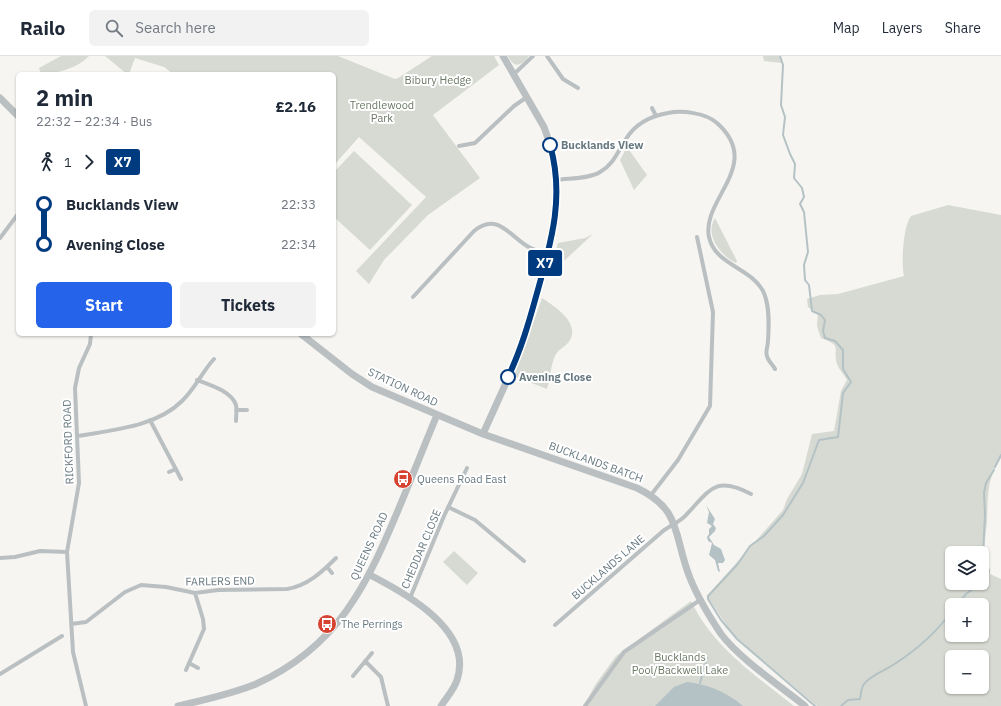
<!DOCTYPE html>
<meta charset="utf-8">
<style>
:root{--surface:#fff;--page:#f2f2f3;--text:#1f2937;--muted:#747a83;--line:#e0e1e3;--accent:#2563eb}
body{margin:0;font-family:"IBM Plex Sans",sans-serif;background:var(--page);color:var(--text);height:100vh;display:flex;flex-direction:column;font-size:15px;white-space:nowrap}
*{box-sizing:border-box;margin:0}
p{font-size:13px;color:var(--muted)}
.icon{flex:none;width:22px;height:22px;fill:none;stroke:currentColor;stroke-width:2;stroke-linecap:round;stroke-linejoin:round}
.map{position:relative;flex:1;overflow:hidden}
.drawer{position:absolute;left:16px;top:16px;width:320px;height:264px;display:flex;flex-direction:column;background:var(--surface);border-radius:6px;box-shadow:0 1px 3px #0004}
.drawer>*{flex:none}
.badge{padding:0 8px;border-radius:3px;font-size:14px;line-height:26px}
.tools{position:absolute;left:945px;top:490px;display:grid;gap:8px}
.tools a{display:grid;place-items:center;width:44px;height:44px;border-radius:6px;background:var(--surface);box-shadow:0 1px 3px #0004;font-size:20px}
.map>.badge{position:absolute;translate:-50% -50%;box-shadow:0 0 0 2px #fff}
.legs{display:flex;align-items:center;gap:6px;height:44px;padding:0 20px;font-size:13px}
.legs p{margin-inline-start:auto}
.overview{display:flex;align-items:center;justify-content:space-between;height:68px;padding:0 20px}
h1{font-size:22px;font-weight:700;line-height:30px}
.action{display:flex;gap:8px;margin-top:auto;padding:8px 20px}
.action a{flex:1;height:46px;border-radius:6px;background:var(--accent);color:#fff;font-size:16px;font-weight:700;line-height:46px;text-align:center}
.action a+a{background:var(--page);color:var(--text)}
ul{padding:0 20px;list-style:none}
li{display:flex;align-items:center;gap:14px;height:40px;font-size:15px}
li i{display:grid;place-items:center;width:6px;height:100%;margin:0 5px;background:currentColor}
li i::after{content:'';width:10px;height:10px;margin:-5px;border:3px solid;border-radius:50%;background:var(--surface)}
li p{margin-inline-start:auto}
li:first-child i{background:linear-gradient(#0000 50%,currentColor 0)}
li:last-child i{background:linear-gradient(currentColor 50%,#0000 0)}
header{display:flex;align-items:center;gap:24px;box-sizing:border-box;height:56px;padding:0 20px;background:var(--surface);border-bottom:1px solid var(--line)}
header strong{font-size:19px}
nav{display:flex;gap:22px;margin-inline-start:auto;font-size:14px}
.search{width:280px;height:36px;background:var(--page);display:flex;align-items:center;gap:10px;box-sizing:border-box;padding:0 14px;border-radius:6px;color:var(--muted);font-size:15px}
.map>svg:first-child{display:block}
.green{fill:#d6dad2;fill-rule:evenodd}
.water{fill:#b5c2c5}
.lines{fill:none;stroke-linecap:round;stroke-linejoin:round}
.stream{stroke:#b5c2c5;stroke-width:2}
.minor{stroke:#bac0c2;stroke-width:4}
.tertiary{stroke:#bac0c2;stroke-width:7}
.line-1-casing{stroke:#fff;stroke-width:9}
.line-1{stroke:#003b80;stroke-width:6}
.stop-1-dot{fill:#fff;stroke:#003b80;stroke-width:2}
.labels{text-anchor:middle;stroke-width:4;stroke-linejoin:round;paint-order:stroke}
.park-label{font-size:11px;fill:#6b7965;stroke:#fff}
.stop-label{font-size:11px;font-weight:bold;fill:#677981;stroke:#fff;text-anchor:start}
.street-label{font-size:11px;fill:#677981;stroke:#fff}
.poi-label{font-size:11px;fill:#677981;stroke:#fff;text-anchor:start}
</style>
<header>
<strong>Railo</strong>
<div class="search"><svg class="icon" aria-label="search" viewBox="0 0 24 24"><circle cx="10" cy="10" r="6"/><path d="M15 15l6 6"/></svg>Search here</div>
<nav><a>Map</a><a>Layers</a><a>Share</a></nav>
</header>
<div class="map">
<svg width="1001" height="650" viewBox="0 0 1001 650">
<rect width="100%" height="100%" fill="#f6f5f2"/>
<path class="green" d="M61 0H89C78 12 56 18 41 18L39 12Z
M105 0H338L395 23 398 22 432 0H494L499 9 433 59 480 122 428 159 384 204 369 228 356 215 426 141 359 81 335 108 334 106V18H173L164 11 135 2 129 18H127Z
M508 0H529C521 9 515 14 508 0Z
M763 0H779L782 7 764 5Z
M627 91 647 119 634 134 620 104Z
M354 95 412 149 370 194 334 161V116Z
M948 149 1001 159V402C986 422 988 444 987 467 986 477 984 485 985 495 985 503 990 510 990 518L1001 523V650H817L747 591 731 576 707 540 783 454 787 443 802 418 812 378 834 375 841 335 847 324C844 319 839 313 837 308 832 291 844 291 821 282L817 270 818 258 808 251 807 243 820 239 838 238 904 220C901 208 903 170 911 160ZM952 497H982V527H952ZM952 549H982V579H952ZM952 601H982V631H952Z
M715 162 737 205 736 207C721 200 704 179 715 162Z
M593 178 551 217 549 220 558 187 585 182Z
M542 242C554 250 580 266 570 284 566 291 558 293 555 300 551 308 550 323 547 333L514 320Z
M454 495 478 517 467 529 443 506Z
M691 545C713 591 755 619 794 650H584L595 629 616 600Z"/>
<path class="water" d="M706 449 715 463 713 468 716 472 715 475 709 481 714 489 721 493 725 504 723 507H718L720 516 718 515 715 504 709 499 712 487 708 485 707 481 709 478V473L712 470 707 467 709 456Z
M687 626C707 628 727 636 743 650H655L674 631Z"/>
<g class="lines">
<path class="stream" d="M780 0 783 9 781 49 785 61 783 79 790 98 795 108 794 122 802 132 804 141 800 148 804 156 808 196 804 209 805 224 809 229 812 255 821 259 825 264 823 275 825 282 835 285 843 294V313L851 326 843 337 838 381 819 384 803 427 783 459 764 480 750 490 737 509 708 540V543L721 564 737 583 815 650
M995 411 1001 399
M986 521 989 515 983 499 985 458 984 437 986 427 994 414
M957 549 966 538 978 529
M700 627 707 602
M841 650 848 644 860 643C861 638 861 632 864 628 871 619 884 615 893 609 915 595 936 577 952 555"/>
<path class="minor" d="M547 0 563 23 578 32
M514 18 533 0
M652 52 656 60
M459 90 475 87 514 50 527 41
M556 124C569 122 589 123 600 116 614 108 618 95 626 83 635 68 651 60 668 57 682 54 706 57 717 67 764 109 701 143 709 181 715 209 750 211 763 235 770 249 769 270 768 285 768 290 765 296 767 300 768 305 773 309 775 313
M0 182 18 158
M413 241 474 175C497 156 509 179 527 190 533 194 541 196 548 198
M197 324C210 329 231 335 236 349 237 353 236 360 236 365
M236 354H247
M150 364 181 423
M78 380C112 374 156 371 182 345 195 333 202 316 214 303
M169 416 176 413
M463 420 470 424
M651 439 678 404 710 350 713 256 697 181
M448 451 475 464 524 505
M0 502 15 501 40 495 67 496
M327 511 332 517
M410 542 444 460 467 412
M71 568 86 566 125 536 141 529 166 531 195 537 218 534 287 533C307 530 322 516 336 502
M555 569 663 475C671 469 680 466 686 459 710 434 715 419 751 438
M365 605 381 621 388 650
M189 607 198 612
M186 614 204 573 203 563 195 537
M0 618 62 580
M353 620 372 597
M86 650 73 596 67 496 79 427 75 332 79 312 90 288 91 278
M585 650 624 596 700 544"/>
<path class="tertiary" d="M0 42 18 60
M301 278 352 318 372 331 483 378 637 432C683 454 673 480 690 522 698 542 709 560 721 578 739 602 780 630 805 650
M483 378C494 353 506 328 516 303 526 278 533 251 540 225 555 172 566 125 544 71L503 0
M370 519C405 537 474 574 457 624 454 634 446 642 441 650
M178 650C204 644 232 638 256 628 338 591 367 529 399 452 412 421 424 390 437 359"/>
</g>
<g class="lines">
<g class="line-1-casing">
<path id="line-1" d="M508 321C521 294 529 266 537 237 551 187 565 141 550 89"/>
</g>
<use href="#line-1" class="line-1"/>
</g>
<defs>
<g id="bus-disc" transform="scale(1)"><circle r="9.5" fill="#d74331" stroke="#fff"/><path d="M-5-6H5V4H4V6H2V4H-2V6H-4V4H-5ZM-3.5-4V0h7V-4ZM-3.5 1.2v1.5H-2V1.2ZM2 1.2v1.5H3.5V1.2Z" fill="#fff"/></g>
</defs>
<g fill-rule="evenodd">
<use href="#bus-disc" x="403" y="423"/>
<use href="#bus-disc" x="327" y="568"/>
</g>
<g class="stop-1-dot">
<circle cx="550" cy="89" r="7"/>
<circle cx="508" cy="321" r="7"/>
</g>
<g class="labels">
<g class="park-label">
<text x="438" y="28">Bibury Hedge</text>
<text x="382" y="53">Trendlewood<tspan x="382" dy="13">Park</tspan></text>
<text x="680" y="605">Bucklands<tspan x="680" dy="13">Pool/Backwell Lake</tspan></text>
</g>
<g class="stop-label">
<text x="561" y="93">Bucklands View</text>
<text x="519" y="325">Avening Close</text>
</g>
<g class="street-label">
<text transform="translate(403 331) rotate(25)" y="4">STATION ROAD</text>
<text transform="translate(68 386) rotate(-92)" y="4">RICKFORD ROAD</text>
<text transform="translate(596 406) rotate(20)" y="4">BUCKLANDS BATCH</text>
<text transform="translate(369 490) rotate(-65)" y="4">QUEENS ROAD</text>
<text transform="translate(421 493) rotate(-67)" y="4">CHEDDAR CLOSE</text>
<text transform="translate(608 511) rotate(-41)" y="4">BUCKLANDS LANE</text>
<text transform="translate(220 525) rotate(-1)" y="4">FARLERS END</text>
</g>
<g class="poi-label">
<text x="417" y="427">Queens Road East</text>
<text x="341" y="572">The Perrings</text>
</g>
</g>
</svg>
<div class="tools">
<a><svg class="icon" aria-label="layers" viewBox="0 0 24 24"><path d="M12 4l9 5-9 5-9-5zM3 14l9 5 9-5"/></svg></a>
<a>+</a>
<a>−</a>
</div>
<b class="badge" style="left:545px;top:207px;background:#003b80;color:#fff">X7</b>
<section class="drawer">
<div class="overview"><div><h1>2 min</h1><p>22:32 – 22:34 · Bus</p></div><b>£2.16</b></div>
<div class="legs"><svg class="icon" aria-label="walk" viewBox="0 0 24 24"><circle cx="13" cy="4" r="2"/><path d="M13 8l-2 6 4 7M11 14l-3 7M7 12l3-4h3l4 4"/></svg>1<svg class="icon" aria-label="forward" viewBox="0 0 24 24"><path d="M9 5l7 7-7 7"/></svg><b class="badge" style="background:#003b80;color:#fff">X7</b></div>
<ul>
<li><i style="color:#003b80"></i><b>Bucklands View</b><p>22:33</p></li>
<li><i style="color:#003b80"></i><b>Avening Close</b><p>22:34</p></li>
</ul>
<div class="action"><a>Start</a><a>Tickets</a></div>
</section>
</div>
